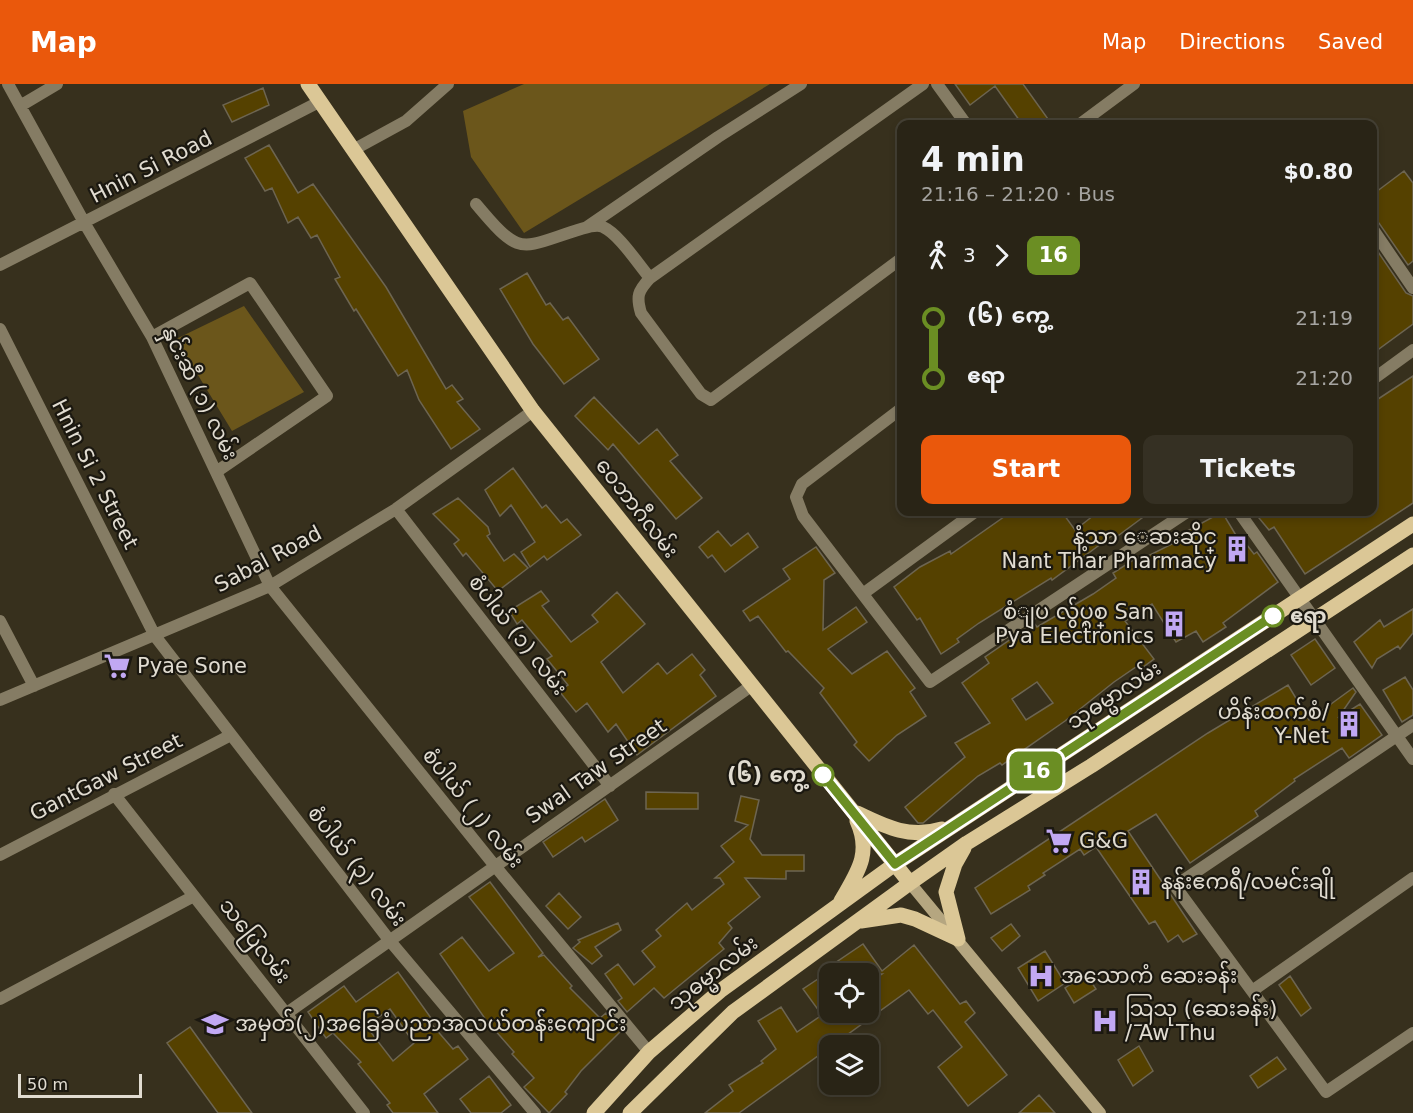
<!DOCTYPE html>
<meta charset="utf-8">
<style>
:root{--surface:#292416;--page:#353023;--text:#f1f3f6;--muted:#a5a4a1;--line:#454135;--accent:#ea580c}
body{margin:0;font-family:"DejaVu Sans","Noto Sans Myanmar",sans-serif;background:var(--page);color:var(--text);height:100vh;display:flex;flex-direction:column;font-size:22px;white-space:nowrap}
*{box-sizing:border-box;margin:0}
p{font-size:20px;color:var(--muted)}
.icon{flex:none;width:33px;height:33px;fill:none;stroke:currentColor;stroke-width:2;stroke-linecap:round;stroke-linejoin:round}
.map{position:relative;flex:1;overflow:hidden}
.details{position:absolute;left:897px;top:36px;width:480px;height:396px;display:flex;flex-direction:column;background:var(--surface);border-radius:12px;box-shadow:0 3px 9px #0003,0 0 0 2px var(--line)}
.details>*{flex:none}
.badge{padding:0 12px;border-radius:9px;font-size:21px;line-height:39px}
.fabs{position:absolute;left:819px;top:879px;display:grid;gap:12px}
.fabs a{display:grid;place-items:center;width:60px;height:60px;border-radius:12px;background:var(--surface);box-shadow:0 3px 9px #0003,0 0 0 2px var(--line);font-size:30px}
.scale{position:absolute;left:18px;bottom:15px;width:124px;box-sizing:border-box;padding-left:6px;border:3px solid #e1dcd1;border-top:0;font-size:16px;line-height:21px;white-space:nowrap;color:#e1dcd1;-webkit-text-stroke:4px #1b1810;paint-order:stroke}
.map>.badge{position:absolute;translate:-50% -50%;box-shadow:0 0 0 3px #fff}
.legs{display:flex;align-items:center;gap:9px;height:66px;padding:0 24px;font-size:20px}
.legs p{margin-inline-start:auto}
.headline{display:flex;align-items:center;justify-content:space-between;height:102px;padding:0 24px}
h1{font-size:33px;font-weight:700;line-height:45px}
.action{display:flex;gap:12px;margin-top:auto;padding:12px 24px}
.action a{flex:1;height:69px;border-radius:12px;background:var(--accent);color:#fff;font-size:24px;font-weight:700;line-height:69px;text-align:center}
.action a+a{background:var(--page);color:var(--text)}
ul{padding:0 24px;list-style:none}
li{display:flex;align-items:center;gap:21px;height:60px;font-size:22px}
li i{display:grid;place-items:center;width:9px;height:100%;margin:0 8px;background:currentColor}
li i::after{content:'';width:15px;height:15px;margin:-8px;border:4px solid;border-radius:50%;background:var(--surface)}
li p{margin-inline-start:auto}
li:first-child i{background:linear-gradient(#0000 50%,currentColor 0)}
li:last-child i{background:linear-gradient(currentColor 50%,#0000 0)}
header{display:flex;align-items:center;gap:36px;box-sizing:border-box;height:84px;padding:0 30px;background:var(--accent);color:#fff}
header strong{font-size:28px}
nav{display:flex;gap:33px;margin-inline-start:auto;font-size:21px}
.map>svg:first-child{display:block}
.water{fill:#6b561b}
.building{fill:#554100;stroke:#6d6551;stroke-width:1.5;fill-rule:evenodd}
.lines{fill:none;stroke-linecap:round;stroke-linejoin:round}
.street{stroke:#857c64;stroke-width:12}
.secondary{stroke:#b5a680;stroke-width:12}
.primary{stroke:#dbc796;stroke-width:15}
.line-1-casing{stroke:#fff;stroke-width:14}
.line-1{stroke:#6b8e23;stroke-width:9}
.stop-1-dot{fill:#fff;stroke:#6b8e23;stroke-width:3}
.labels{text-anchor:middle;stroke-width:4.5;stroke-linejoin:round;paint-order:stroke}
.street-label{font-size:21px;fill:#e1dcd1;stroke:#1b1810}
.poi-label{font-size:21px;fill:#e1dcd1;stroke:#1b1810;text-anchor:start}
.stop-label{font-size:21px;font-weight:bold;fill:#e1dcd1;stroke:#1b1810;text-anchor:start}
</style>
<header>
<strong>Map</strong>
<nav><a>Map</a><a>Directions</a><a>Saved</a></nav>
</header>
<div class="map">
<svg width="1413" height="1029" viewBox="0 0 1413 1029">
<rect width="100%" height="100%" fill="#37301d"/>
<path class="water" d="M524 0H770L524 149 471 73 463 27Z
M244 222 304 308 232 347 176 255Z"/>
<path class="building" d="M955 0H1023L1048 35 1041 40H1022L995 2 970 21Z
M263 4 269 21 232 38 223 21Z
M269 61 298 109 313 100 386 203 446 305 452 301 463 315 457 318 480 345 451 365 419 316 407 286 398 292 356 225 354 227 335 195 340 193 317 151 311 154 298 133 288 139 272 104 265 107 245 74Z
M1404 87 1413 99V177L1408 181 1379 139 1372 136V111Z
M1372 159 1406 209 1413 212V240L1372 270Z
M527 189 546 221 550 219 563 236 568 233 599 275 564 300 533 260 500 205Z
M1413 292V419L1305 490 1274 443 1269 446 1254 428H1372V319Z
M594 313 639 360 657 345 678 371 670 377 702 414 676 435 613 360 608 366 575 332Z
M513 384 542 424 546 421 561 439 567 435 581 451 547 476 544 472 530 483 521 468 535 458 511 421 500 432 485 406Z
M458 414 488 443 490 450 487 452 504 477 514 470 528 484 498 507 466 469 463 472 454 460 459 456 433 430Z
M1011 428H1062L1075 446 1098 428H1150L1115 454 1113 451 1052 496 1051 494 979 539 957 555 959 558 941 570 920 534 917 536 894 503 920 483 950 467 951 470Z
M1222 428 1237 453 1239 451 1254 470 1257 468 1278 498 1223 539 1226 543 1203 558 1196 547 1176 558 1152 520 1125 537 1154 575 1139 586 1136 583 1114 598 1065 637 1002 681 1000 679 978 692 923 739H918L905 723 965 673 955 659 990 639 962 599 989 579 985 573 1034 539 1037 543 1093 510 1116 494 1113 489 1138 473 1140 476 1180 456 1178 452ZM1037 598 1053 619 1026 636 1012 615Z
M718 447 731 462 748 449 758 463 725 488 712 471 708 474 699 463Z
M816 463 835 489 824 496 823 546 856 523 867 538 828 565 852 590 887 567 915 604 910 608 926 632 897 651 869 677 854 661 857 658 820 609 824 604 788 567 786 568 758 532 750 537 743 527 790 495 783 485Z
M541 507 549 517 542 522 571 558 598 538 592 531 617 508 645 540 601 578 623 609 658 579 667 590 692 570 705 586 700 591 716 612 637 671 616 640 608 648 587 619 576 628 559 607 568 601 547 575 552 572 522 536 517 540 509 527Z
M1413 525V549L1400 565 1398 562 1377 575 1372 584 1354 558 1380 536 1384 543Z
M1315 555 1335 584 1311 601 1291 571Z
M1405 593 1413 606V631L1402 638 1383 606Z
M1288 601 1309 636 1353 604 1356 608 1338 634 1360 620 1382 651 1349 674 1342 664 1294 695 1295 697 1255 727 1258 732 1190 779 1156 730 1128 747 1197 850 1183 858 1178 851 1168 858 1155 837 1149 840 1096 763 1084 771 1080 765 1043 789 1045 791 1028 802 1030 806 991 830 975 804 1208 649Z
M646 708 698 709V725H646Z
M741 712 759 716 750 755 762 771H804V787H786V795L745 794 760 813 728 839 732 844 719 859 724 865 664 914 654 904 627 928 618 917 622 914 605 890 618 880 634 901 655 883 642 867 661 852 656 846 687 819 692 826 724 800 720 794H715L734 778 721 762 748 741 735 737Z
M605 715 618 736 585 758 582 753 553 773 543 758Z
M490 798 543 869 538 873 544 871 572 902 570 904 600 934 606 929 621 947 581 987 565 1008 567 1010 549 1029 524 1003 534 994 512 970 514 968 486 936 440 870 462 853 489 887 514 869 469 813Z
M559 809 581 833 568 845 546 822Z
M618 839 621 846 595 863 602 872 592 880 573 864 580 858 578 856Z
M1011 840 1020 852 1002 867 991 854Z
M863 860 882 887 914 861 960 920 966 917 975 929 965 938 1007 991 968 1022 938 983 962 963 933 926 928 930 909 906 739 1029H705L733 1007 729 1001 763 979 761 977 776 965 758 937 781 923 797 948 822 931 803 905 821 893 830 907V928H868V899L882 890H838L832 881Z
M1045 867 1065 899 1038 917 1018 884Z
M398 888 431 934 428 936 453 965 458 962 468 975 424 1010 438 1029H393L387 1021 390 1019 358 980 361 978 333 949 326 954 308 928 344 902 356 918ZM390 925 414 959 393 977 366 942Z
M1086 890 1096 905 1074 919 1065 904Z
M1290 892 1311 924 1301 932 1279 901Z
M190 943 252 1029H218L167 959Z
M1139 962 1153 987 1133 1002 1118 976Z
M1277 973 1286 985 1258 1004 1250 992Z
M489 992 511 1021 501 1029H471L460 1015Z
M1039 1011 1055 1029H1019Z"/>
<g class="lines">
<path class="street" d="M8 0 85 140 152 253 270 502 495 782 649 968
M937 0 966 40
M20 22 57 0
M1080 40 1134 0
M1294 40H1297
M353 66 406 37 448 0
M476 120C522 175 519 164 581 145 588 143 597 140 603 143 619 150 638 180 650 194
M587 143 718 53 801 0
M1372 144 1413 204
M902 174 711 316 701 310 641 229C636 212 638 207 650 194L923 0
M0 181 319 18
M0 245 155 552 390 857 535 1029
M152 253 250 199 327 312 216 388
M1372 296 1413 266
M902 324 802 400 796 413 803 432 930 598 1187 428
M396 425 610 702
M1239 428 1413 675
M864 509 975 428
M0 537 34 602
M0 616 270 502 396 425 533 327
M1413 641 1175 802 1326 1008 1413 949
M114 710 364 1029
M0 771 231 651
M1252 907 1413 794
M0 915 194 812
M287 929 751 602"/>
<path class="secondary" d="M910 799 1100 1029"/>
<path class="primary" d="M308 0 533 327 910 799
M857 729C886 743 909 755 942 745
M841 817C857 789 872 770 857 737
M861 837 901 831 915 835 958 855
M958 855 946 808 955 780 964 764
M594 1029 649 968 720 907 895 780 1413 440
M630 1029 733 928 910 799 967 759 1091 682 1413 471"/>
</g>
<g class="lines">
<g class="line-1-casing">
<path id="line-1" d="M823 691 895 780 1273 532"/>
</g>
<use href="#line-1" class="line-1"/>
</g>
<defs>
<g id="building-bare" transform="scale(2.07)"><path d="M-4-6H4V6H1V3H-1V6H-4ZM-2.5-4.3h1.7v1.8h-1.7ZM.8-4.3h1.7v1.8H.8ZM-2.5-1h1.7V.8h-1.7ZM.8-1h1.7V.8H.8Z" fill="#c1a8f3" stroke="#1b1810" stroke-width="2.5" paint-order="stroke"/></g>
<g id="supermarket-bare" transform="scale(2.07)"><path d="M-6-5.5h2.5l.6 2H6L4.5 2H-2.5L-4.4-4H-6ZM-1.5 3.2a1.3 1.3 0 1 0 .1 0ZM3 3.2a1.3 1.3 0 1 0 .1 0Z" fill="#c1a8f3" stroke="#1b1810" stroke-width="2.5" paint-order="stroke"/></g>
<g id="hospital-bare" transform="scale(2.07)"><path d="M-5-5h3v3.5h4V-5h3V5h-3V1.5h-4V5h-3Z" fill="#c1a8f3" stroke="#1b1810" stroke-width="2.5" paint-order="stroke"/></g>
<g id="school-bare" transform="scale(2.07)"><path d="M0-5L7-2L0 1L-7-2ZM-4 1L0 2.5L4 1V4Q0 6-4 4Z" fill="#c1a8f3" stroke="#1b1810" stroke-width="2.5" paint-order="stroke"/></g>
</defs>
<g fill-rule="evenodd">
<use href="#building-bare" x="1237" y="465"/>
<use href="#building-bare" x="1174" y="540"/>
<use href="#supermarket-bare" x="117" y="582"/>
<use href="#building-bare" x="1349" y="640"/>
<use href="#supermarket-bare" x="1059" y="757"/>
<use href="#building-bare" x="1141" y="798"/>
<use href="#hospital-bare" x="1041" y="892"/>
<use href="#hospital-bare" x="1105" y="937"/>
<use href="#school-bare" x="215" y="940"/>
</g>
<g class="stop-1-dot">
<circle cx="1273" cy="532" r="10"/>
<circle cx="823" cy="691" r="10"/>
</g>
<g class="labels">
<g class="street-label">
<text transform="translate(151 83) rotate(-27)" y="7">Hnin Si Road</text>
<text transform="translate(200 309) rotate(64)" y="7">နှင်းဆီ (၁) လမ်း</text>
<text transform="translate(95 390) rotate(63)" y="7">Hnin Si 2 Street</text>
<text transform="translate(637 424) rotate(52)" y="7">ဝေဘာဂီလမ်း</text>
<text transform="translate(268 475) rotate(-28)" y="7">Sabal Road</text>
<text transform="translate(518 551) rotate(52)" y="7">စံပါယ် (၁) လမ်း</text>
<text transform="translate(1114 611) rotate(-33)" y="7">သုဓမ္မာလမ်း</text>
<text transform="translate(596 687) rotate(-35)" y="7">Swal Taw Street</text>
<text transform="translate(106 693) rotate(-27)" y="7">GantGaw Street</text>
<text transform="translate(473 724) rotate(51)" y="7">စံပါယ် (၂) လမ်း</text>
<text transform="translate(357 782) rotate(52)" y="7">စံပါယ် (၃) လမ်း</text>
<text transform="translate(255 857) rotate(52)" y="7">သပြေလမ်း</text>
<text transform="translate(713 889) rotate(-38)" y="7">သုဓမ္မာလမ်း</text>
</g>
<g class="poi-label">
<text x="1217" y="460" text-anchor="end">နံ့သာ ေဆးဆိုင္<tspan x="1217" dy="24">Nant Thar Pharmacy</tspan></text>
<text x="1154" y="535" text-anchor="end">စံျပ လ်ွပ္စစ္ San<tspan x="1154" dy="24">Pya Electronics</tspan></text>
<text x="137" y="589">Pyae Sone</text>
<text x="1329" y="635" text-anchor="end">ဟိန်းထက်စံ/<tspan x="1329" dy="24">Y-Net</tspan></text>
<text x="1079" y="764">G&amp;G</text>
<text x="1161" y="805">နန်းဧကရီ/လမင်းချို</text>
<text x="1061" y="899">အသောကံ ဆေးခန်း</text>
<text x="1125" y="932">သြသု (ဆေးခန်း)<tspan x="1125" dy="24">/ Aw Thu</tspan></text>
<text x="235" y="947">အမှတ်(၂)အခြေခံပညာအလယ်တန်းကျောင်း</text>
</g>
<g class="stop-label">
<text x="1290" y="539">ဧရာ</text>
<text x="806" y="698" text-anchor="end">(၆) ကွေ့</text>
</g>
</g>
</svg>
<div class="fabs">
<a><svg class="icon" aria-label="locate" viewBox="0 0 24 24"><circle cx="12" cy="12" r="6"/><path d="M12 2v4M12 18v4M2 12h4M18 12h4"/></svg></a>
<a><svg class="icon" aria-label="layers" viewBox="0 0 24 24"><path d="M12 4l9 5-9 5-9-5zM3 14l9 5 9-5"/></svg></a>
</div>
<div class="scale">50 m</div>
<b class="badge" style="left:1036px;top:687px;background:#6b8e23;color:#fff">16</b>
<section class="details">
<div class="headline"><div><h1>4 min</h1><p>21:16 – 21:20 · Bus</p></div><b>$0.80</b></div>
<div class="legs"><svg class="icon" aria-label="walk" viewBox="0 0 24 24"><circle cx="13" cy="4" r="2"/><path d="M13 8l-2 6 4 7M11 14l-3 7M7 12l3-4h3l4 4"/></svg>3<svg class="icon" aria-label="forward" viewBox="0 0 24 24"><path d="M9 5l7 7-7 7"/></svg><b class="badge" style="background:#6b8e23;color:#fff">16</b></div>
<ul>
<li><i style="color:#6b8e23"></i><b>(၆) ကွေ့</b><p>21:19</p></li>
<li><i style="color:#6b8e23"></i><b>ဧရာ</b><p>21:20</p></li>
</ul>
<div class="action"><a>Start</a><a>Tickets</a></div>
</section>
</div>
